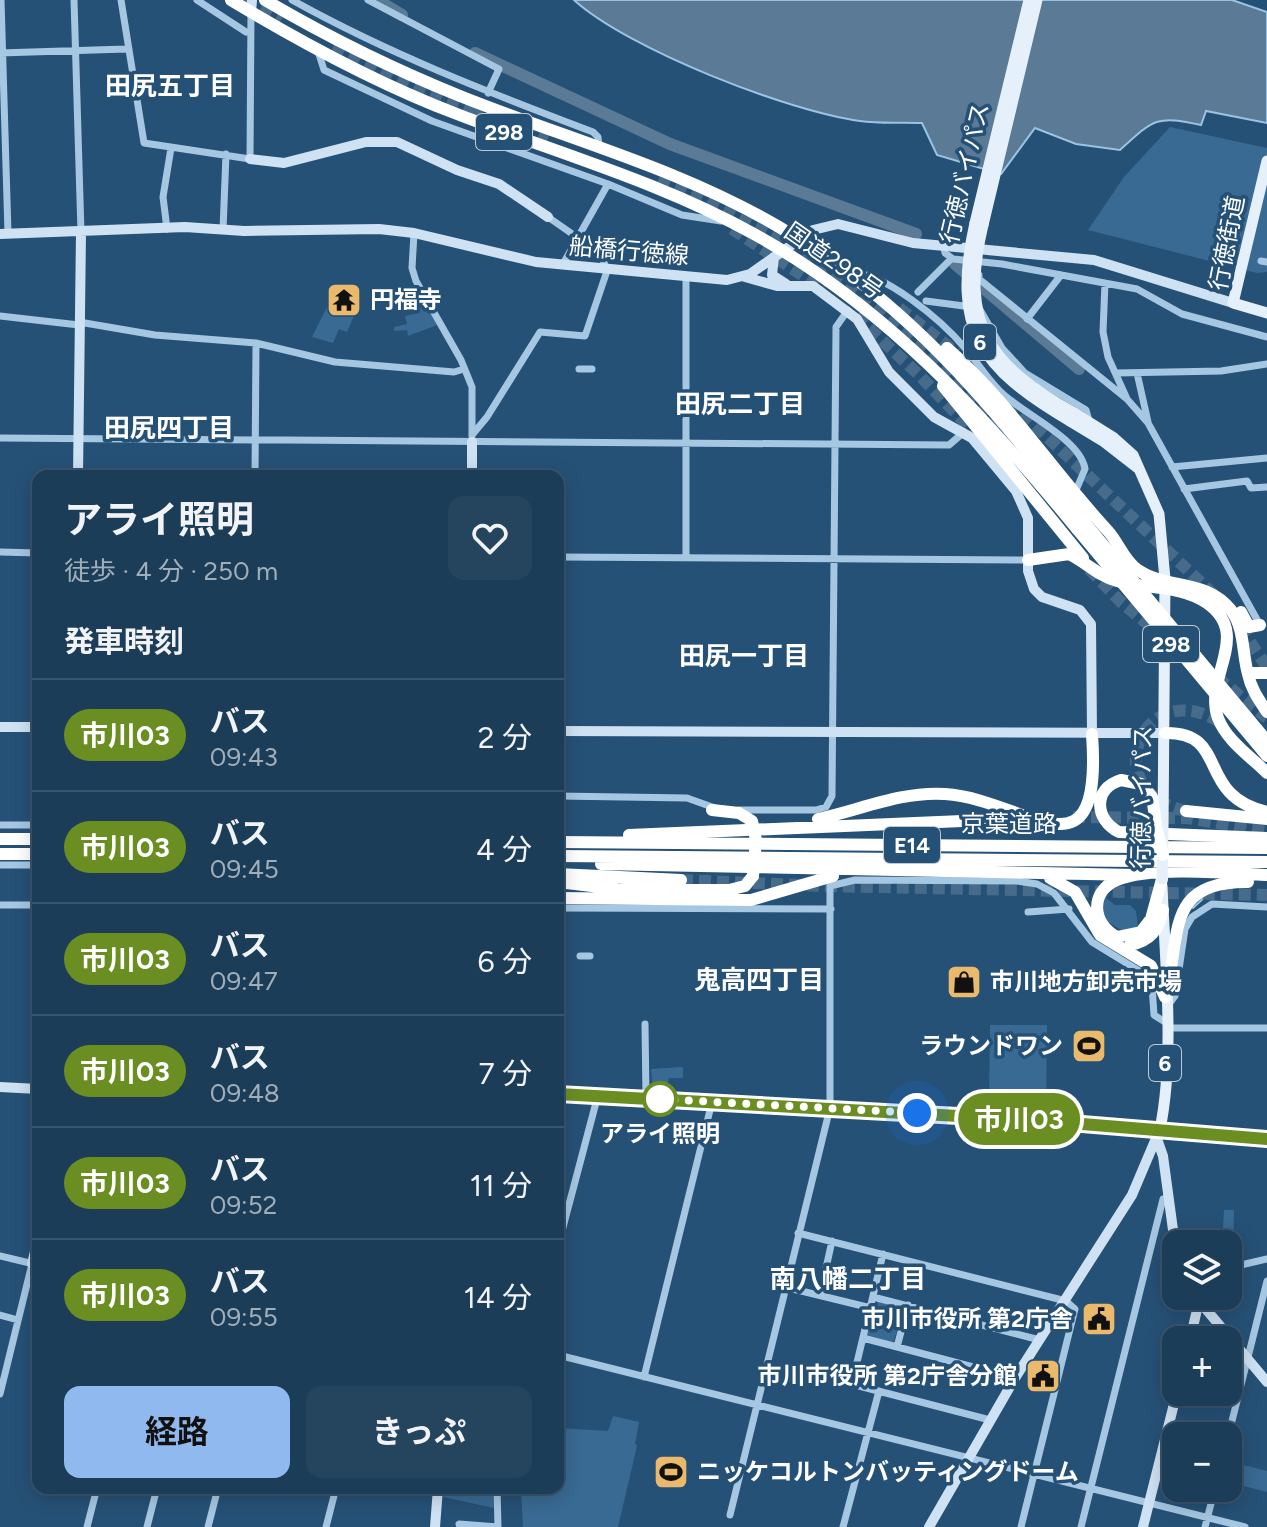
<!DOCTYPE html>
<html lang="ja">
<meta charset="utf-8">
<style>
:root{--surface:#1c3d58;--page:#25445e;--text:#f1f3f6;--muted:#a0aeba;--line:#3a566e;--accent:#90b9f0}
body{margin:0;font-family:Figtree,"Noto Sans JP",sans-serif;background:var(--page);color:var(--text);height:100vh;display:flex;flex-direction:column;font-size:30px;white-space:nowrap}
*{box-sizing:border-box;margin:0}
p{font-size:26px;color:var(--muted)}
.icon{flex:none;width:44px;height:44px;fill:none;stroke:currentColor;stroke-width:2;stroke-linecap:round;stroke-linejoin:round}
.map{position:relative;flex:1;overflow:hidden}
.drawer{position:absolute;left:32px;top:470px;width:532px;height:1024px;display:flex;flex-direction:column;background:var(--surface);border-radius:16px;box-shadow:0 4px 20px #0003,0 0 0 2px var(--line)}
.drawer>*{flex:none}
.badge{padding:0 16px;border-radius:26px;font-size:28px;line-height:52px}
.buttons{position:absolute;left:1162px;top:1230px;display:grid;gap:16px}
.buttons a{display:grid;place-items:center;width:80px;height:80px;border-radius:16px;background:var(--surface);box-shadow:0 4px 20px #0003,0 0 0 2px var(--line);font-size:40px}
.you{position:absolute;width:40px;height:40px;margin:-20px;border:6px solid #fff;border-radius:50%;background:#1a73e8;box-shadow:0 0 0 12px #1a73e833}
.map>.badge{position:absolute;translate:-50% -50%;box-shadow:0 0 0 4px #fff}
h2{padding:0 32px;font-size:30px;line-height:72px}
.round{display:grid;place-items:center;flex:none;width:84px;height:84px;border-radius:16px;background:var(--page)}
.headline{display:flex;align-items:center;justify-content:space-between;height:136px;padding:0 32px}
h1{font-size:38px;font-weight:700;line-height:60px}
.action{display:flex;gap:16px;margin-top:auto;padding:16px 32px}
.action a{flex:1;height:92px;border-radius:16px;background:var(--accent);color:#111;font-size:32px;font-weight:700;line-height:92px;text-align:center}
.action a+a{background:var(--page);color:var(--text)}
ul{padding:0;list-style:none}
li{display:flex;align-items:center;gap:24px;height:112px;padding:0 32px;border-top:2px solid var(--line)}
li div{flex:1}
li b{display:block;font-size:30px}
li em{font-style:normal}
li .badge{min-width:88px;font-weight:700;text-align:center}
.map>svg:first-child{display:block}
.green{fill:#396a93}
.water{fill:#5a7a95;stroke:#9bc3e2;stroke-width:2}
.lines{fill:none;stroke-linecap:round;stroke-linejoin:round}
.stream{stroke:#9bc3e2;stroke-width:2}
.river{stroke:#5a7a95;stroke-width:12}
.highway-tunnel{stroke:#476b8b;stroke-width:12;stroke-dasharray:12 6;stroke-linecap:butt}
.street{stroke:#a6c7e2;stroke-width:7}
.secondary{stroke:#cfe2f3;stroke-width:10}
.primary{stroke:#e5f0fb;stroke-width:11}
.highway{stroke:#fff;stroke-width:12}
.primary-bridge{stroke:#e5f0fb;stroke-width:11}
.highway-bridge{stroke:#fff;stroke-width:12}
.line-casing{stroke:#fff;stroke-width:18}
.line{stroke:#6b8e23;stroke-width:12}
.walk{stroke:#fff;stroke-width:8;stroke-dasharray:0 14.4}
.stop-dot{fill:#fff;stroke:#6b8e23;stroke-width:4}
.labels{text-anchor:middle;stroke-width:7;stroke-linejoin:round;paint-order:stroke}
.shield{fill:#265176;stroke:#becbd6;stroke-width:2}
.shield-label{font-size:22px;font-weight:bold;fill:#fff}
.street-label{font-size:24px;fill:#fff;stroke:#265176}
.poi-label{font-size:24px;font-weight:bold;fill:#fff;stroke:#265176;text-anchor:start}
.stop-label{font-size:24px;font-weight:bold;fill:#fff;stroke:#265176}
.neighbourhood-label{font-size:26px;font-weight:bold;fill:#fff;stroke:#265176}
</style>
<div class="map">
<svg width="1267" height="1527" viewBox="0 0 1267 1527">
<rect width="100%" height="100%" fill="#265176"/>
<path class="green" d="M1170 127 1267 148V272L1257 273 1088 230 1124 177Z
M422 298 437 325 408 336 407 330 394 331V327L407 324 405 316 418 313 415 302Z
M328 305 354 316 347 332 339 329 333 343 312 337Z
M1106 898 1115 905H1130L1136 911 1138 927 1123 931 1103 919 1102 899Z
M990 1025H1047L1046 1112 989 1108Z
M683 1067V1078H669L666 1089 653 1088 651 1069Z
M1224 1210H1234L1233 1262 1228 1263V1244H1222Z
M878 1301 904 1310 893 1343 867 1335Z
M613 1416 639 1422 635 1444 637 1446 618 1527H523L521 1488H558V1428L608 1431Z
M1228 1461 1267 1471V1492L1228 1482Z
M444 1488H493L494 1508 443 1497Z"/>
<path class="water" d="M574 0H1232L1267 12V123L1206 111 1201 125C1156 115 1154 119 1120 150L1076 144 1035 128 1001 174 937 155 922 123C902 122 880 124 860 121 787 111 628 49 574 0Z"/>
<g class="lines">
<path class="stream" d="M1193 908 1207 895"/>
<path class="river" d="M377 0 402 15
M475 53 670 144 916 234
M955 264 1079 369"/>
<path class="highway-tunnel" d="M244 1 280 22
M334 45 418 86 482 111
M470 113 547 141
M660 176 702 195
M690 196C819 251 925 341 1015 447
M732 229 823 289
M899 308 957 353
M856 316 919 375 974 432
M1009 401 1213 594
M1089 569 1122 603 1167 640
M1240 627 1267 667
M1217 677 1267 718
M1186 811C1092 791 1145 669 1224 725
M1073 817 1188 818 1267 832
M986 820 1031 818
M681 880 824 886 1267 895"/>
<path class="street" d="M1 0 8 233
M74 0 81 232
M121 0 144 143 250 159 251 12
M197 0 246 32
M292 0C389 54 490 93 593 132L598 137 599 147
M368 0 499 69 488 93
M318 51 324 70 432 121 608 184 682 215 721 221
M0 53 126 49
M167 229 163 197 171 148
M223 230 226 154
M414 233 412 268 416 281 461 360 472 387V436
M944 247 945 253 953 259 1002 264 1137 289 1182 314 1267 337
M1261 261 1267 262
M563 264 608 184
M848 272C884 271 942 321 965 348 979 364 989 382 1005 396 1027 415 1081 441 1085 469L1074 495
M979 275V279L1127 399
M1105 283 1103 332 1108 357 1127 399 1148 423 1260 625
M918 292 951 259
M926 301 979 308 1002 348 1025 373 1086 410 1089 421
M0 316 79 325
M1027 319 1061 275
M79 322 155 335 256 343 335 362 454 372 464 369
M579 369H592
M1116 373 1221 371 1267 364
M1137 373 1148 422
M472 435 487 417 540 332 585 336 607 271 601 254 548 217
M0 438 949 445 964 432
M1172 467 1267 458
M255 476 256 343
M1184 489 1247 481 1251 488 1267 487
M0 552 38 553
M558 557 1028 560
M686 557V276
M558 796 687 798 715 808
M739 810H816L826 807 832 796 836 327 848 310
M0 825H38
M0 865H38
M0 905H38
M558 908 831 909
M1028 912 1069 909
M580 956H590
M1167 1007 1175 996 1185 929 1192 917 1212 904 1267 907
M645 1024 646 1098
M1168 1028H1267
M798 1233 1066 1301 1075 1309 1021 1527
M558 1246 598 1095
M883 1254 853 1379 859 1386 990 1420
M0 1256 38 1265
M1228 1268 1267 1259
M785 1287 871 1308
M820 1295 832 1241
M873 1297 1040 1340
M0 1315 18 1320
M863 1338 1015 1378
M897 1347 908 1305
M558 1355 1245 1527
M644 1377 712 1102
M0 1394 32 1264
M1228 1437 1267 1281
M730 1515 830 1108V886L855 880 1017 881 1037 884 1054 893 1092 942 1146 975 1152 986 1154 1015 1165 1022
M87 1527 97 1488
M147 1527 157 1488
M208 1527 218 1488
M326 1527 336 1488
M460 1527 459 1524 498 1527 497 1488
M843 1527 879 1391
M1081 1527 1163 1199 1168 1198
M1205 1527 1215 1488"/>
<path class="secondary" d="M251 12 252 0
M250 159 284 163 366 142H397L457 170 499 184 548 217
M0 234 185 227 244 231 379 229 414 233 536 262 727 280 750 274 813 230 838 224 913 243 1094 260 1233 303
M774 257 772 275 786 284
M745 277 777 286H813L857 319 889 372 934 417 972 438 1016 491 1028 518V571L1034 589 1042 597 1080 610 1091 624 1092 734
M78 476 81 232
M472 476V442
M0 727H38
M558 731 1165 733
M0 1087 38 1089
M558 1094 1160 1129 1132 1195 1015 1378 929 1527
M1157 1139 1163 1156 1176 1252
M32 1264 38 1239
M1195 1296 1267 1382
M1190 1340 1199 1301
M435 1527 438 1488
M1143 1527 1177 1392"/>
<path class="primary" d="M1267 161 1233 303 1267 313
M975 223 1029 0
M983 225 1037 0
M1074 413 1114 438 1133 455 1159 514 1165 579 1163 830
M1070 421 1103 441 1139 469
M1162 886C1165 961 1175 1057 1160 1129L1267 1139"/>
<path class="highway" d="M231 0C304 44 378 84 457 114 557 153 661 182 754 234 886 307 983 414 1077 529
M265 0C328 37 393 69 460 96 567 139 679 168 779 227 912 305 990 405 1085 523
M947 348C1009 402 1053 472 1108 531 1119 543 1124 561 1138 570 1167 590 1206 578 1231 610 1245 629 1242 653 1248 674 1251 689 1259 700 1267 712
M943 386 1083 558
M1028 560 1069 554C1086 562 1098 576 1117 581 1146 589 1181 585 1207 603 1253 635 1203 678 1218 718 1226 740 1251 757 1267 773
M1241 612 1249 627 1260 625
M1253 673H1267
M1165 733C1231 732 1194 795 1267 812
M1186 811 1267 819
M818 819C860 810 902 791 945 794 1026 799 1103 888 1092 734
M1157 830 1152 797 1141 784 1121 780C1092 789 1095 820 1119 832L1267 838
M629 835 986 820
M0 839H38
M558 842 1267 848
M0 854H38
M558 856 1267 862
M601 864 1134 875
M558 874 681 880
M1050 878 1075 892 1100 935 1151 966 1165 997
M1162 879 1151 919 1141 932 1117 937C1092 924 1089 892 1117 880 1150 866 1230 873 1267 875
M558 882 617 889 729 890 745 886 753 876
M558 898 751 900 833 876
M1130 945C1150 941 1159 930 1163 910
M1165 997C1182 937 1163 881 1248 882"/>
<path class="primary-bridge" d="M975 223C951 329 980 368 1070 421
M983 225C959 325 989 365 1074 413
M1162 879 1163 830"/>
<path class="highway-bridge" d="M1085 523 1267 741
M1077 529 1267 756
M712 810 739 813 752 821 756 840 753 876
M1157 830 1163 855"/>
</g>
<g class="lines">
<g class="line-casing">
<path id="line" d="M558 1094 1033 1120 1267 1139"/>
</g>
<use href="#line" class="line"/>
<path class="walk" d="M660 1099 917 1113"/>
</g>
<defs>
<g id="temple-square" transform="scale(1.8)"><rect x="-9" y="-9" width="18" height="18" rx="4" fill="#eab96c" stroke="#265176"/><path d="M0-6L5-2H3V0L6.5 2.5H4V6H1.5V3h-3V6H-4V2.5H-6.5L-3 0V-2H-5Z" fill="#111"/></g>
<g id="shop-square" transform="scale(1.8)"><rect x="-9" y="-9" width="18" height="18" rx="4" fill="#eab96c" stroke="#265176"/><path d="M-5-2.5h2.3a2.7 3.5 0 0 1 5.4 0H5L5.5 6h-11ZM-1.5-2.5h3a1.5 2.3 0 0 0-3 0Z" fill="#111"/></g>
<g id="stadium-square" transform="scale(1.8)"><rect x="-9" y="-9" width="18" height="18" rx="4" fill="#eab96c" stroke="#265176"/><path d="M0-5a6.5 5 0 1 0 0 10a6.5 5 0 1 0 0-10ZM-3.5-1.8h7v3.6h-7Z" fill="#111"/></g>
<g id="civic-square" transform="scale(1.8)"><rect x="-9" y="-9" width="18" height="18" rx="4" fill="#eab96c" stroke="#265176"/><path d="M-.6-6.5H3V-4.5H.6V-3L4-1V1h2V6H-6V1h2V-1L-.6-3ZM-1.2 2.5V6h2.4V2.5Z" fill="#111"/></g>
</defs>
<g fill-rule="evenodd">
<use href="#temple-square" x="344" y="300"/>
<use href="#shop-square" x="964" y="982"/>
<use href="#stadium-square" x="1089" y="1046"/>
<use href="#civic-square" x="1099" y="1319"/>
<use href="#civic-square" x="1043" y="1376"/>
<use href="#stadium-square" x="671" y="1472"/>
</g>
<circle class="stop-dot" cx="660" cy="1099" r="16"/>
<g class="labels">
<g class="shield">
<rect x="476" y="114" width="56" height="36" rx="6"/>
<rect x="964" y="324" width="32" height="36" rx="6"/>
<rect x="1143" y="626" width="56" height="36" rx="6"/>
<rect x="884" y="827" width="56" height="36" rx="6"/>
<rect x="1149" y="1045" width="32" height="36" rx="6"/>
</g>
<g class="shield-label">
<text x="504" y="140">298</text>
<text x="980" y="350">6</text>
<text x="1171" y="652">298</text>
<text x="912" y="853">E14</text>
<text x="1165" y="1071">6</text>
</g>
<g class="street-label">
<text transform="translate(965 173) rotate(-77)" y="8">行徳バイパス</text>
<text transform="translate(1227 243) rotate(-79)" y="8">行徳街道</text>
<text transform="translate(629 251) rotate(5)" y="8">船橋行徳線</text>
<text transform="translate(834 261) rotate(35)" y="8">国道298号</text>
<text transform="translate(1142 797) rotate(-89)" y="8">行徳バイパス</text>
<text x="1009" y="832">京葉道路</text>
</g>
<g class="poi-label">
<text x="370" y="308">円福寺</text>
<text x="990" y="990">市川地方卸売市場</text>
<text x="1063" y="1054" text-anchor="end">ラウンドワン</text>
<text x="1073" y="1327" text-anchor="end">市川市役所 第2庁舎</text>
<text x="1017" y="1384" text-anchor="end">市川市役所 第2庁舎分館</text>
<text x="697" y="1480">ニッケコルトンバッティングドーム</text>
</g>
<g class="stop-label">
<text x="660" y="1142">アライ照明</text>
</g>
<g class="neighbourhood-label">
<text x="170" y="95">田尻五丁目</text>
<text x="740" y="413">田尻二丁目</text>
<text x="169" y="437">田尻四丁目</text>
<text x="744" y="665">田尻一丁目</text>
<text x="759" y="989">鬼高四丁目</text>
<text x="848" y="1288">南八幡二丁目</text>
</g>
</g>
</svg>
<div class="buttons">
<a><svg class="icon" aria-label="layers" viewBox="0 0 24 24"><path d="M12 4l9 5-9 5-9-5zM3 14l9 5 9-5"/></svg></a>
<a>+</a>
<a>−</a>
</div>
<div class="you" style="left:917px;top:1113px"></div>
<b class="badge" style="left:1019px;top:1119px;background:#6b8e23;color:#fff">市川03</b>
<section class="drawer">
<div class="headline"><div><h1>アライ照明</h1><p>徒歩 · 4 分 · 250 m</p></div><a class="round"><svg class="icon" aria-label="heart" viewBox="0 0 24 24"><path d="M12 20l-8-8c-3-5 5-10 8-4 3-6 11-1 8 4z"/></svg></a></div>
<h2>発車時刻</h2>
<ul>
<li><span class="badge" style="background:#6b8e23;color:#fff">市川03</span><div><b>バス</b><p>09:43</p></div><em>2 分</em></li>
<li><span class="badge" style="background:#6b8e23;color:#fff">市川03</span><div><b>バス</b><p>09:45</p></div><em>4 分</em></li>
<li><span class="badge" style="background:#6b8e23;color:#fff">市川03</span><div><b>バス</b><p>09:47</p></div><em>6 分</em></li>
<li><span class="badge" style="background:#6b8e23;color:#fff">市川03</span><div><b>バス</b><p>09:48</p></div><em>7 分</em></li>
<li><span class="badge" style="background:#6b8e23;color:#fff">市川03</span><div><b>バス</b><p>09:52</p></div><em>11 分</em></li>
<li><span class="badge" style="background:#6b8e23;color:#fff">市川03</span><div><b>バス</b><p>09:55</p></div><em>14 分</em></li>
</ul>
<div class="action"><a>経路</a><a>きっぷ</a></div>
</section>
</div>
